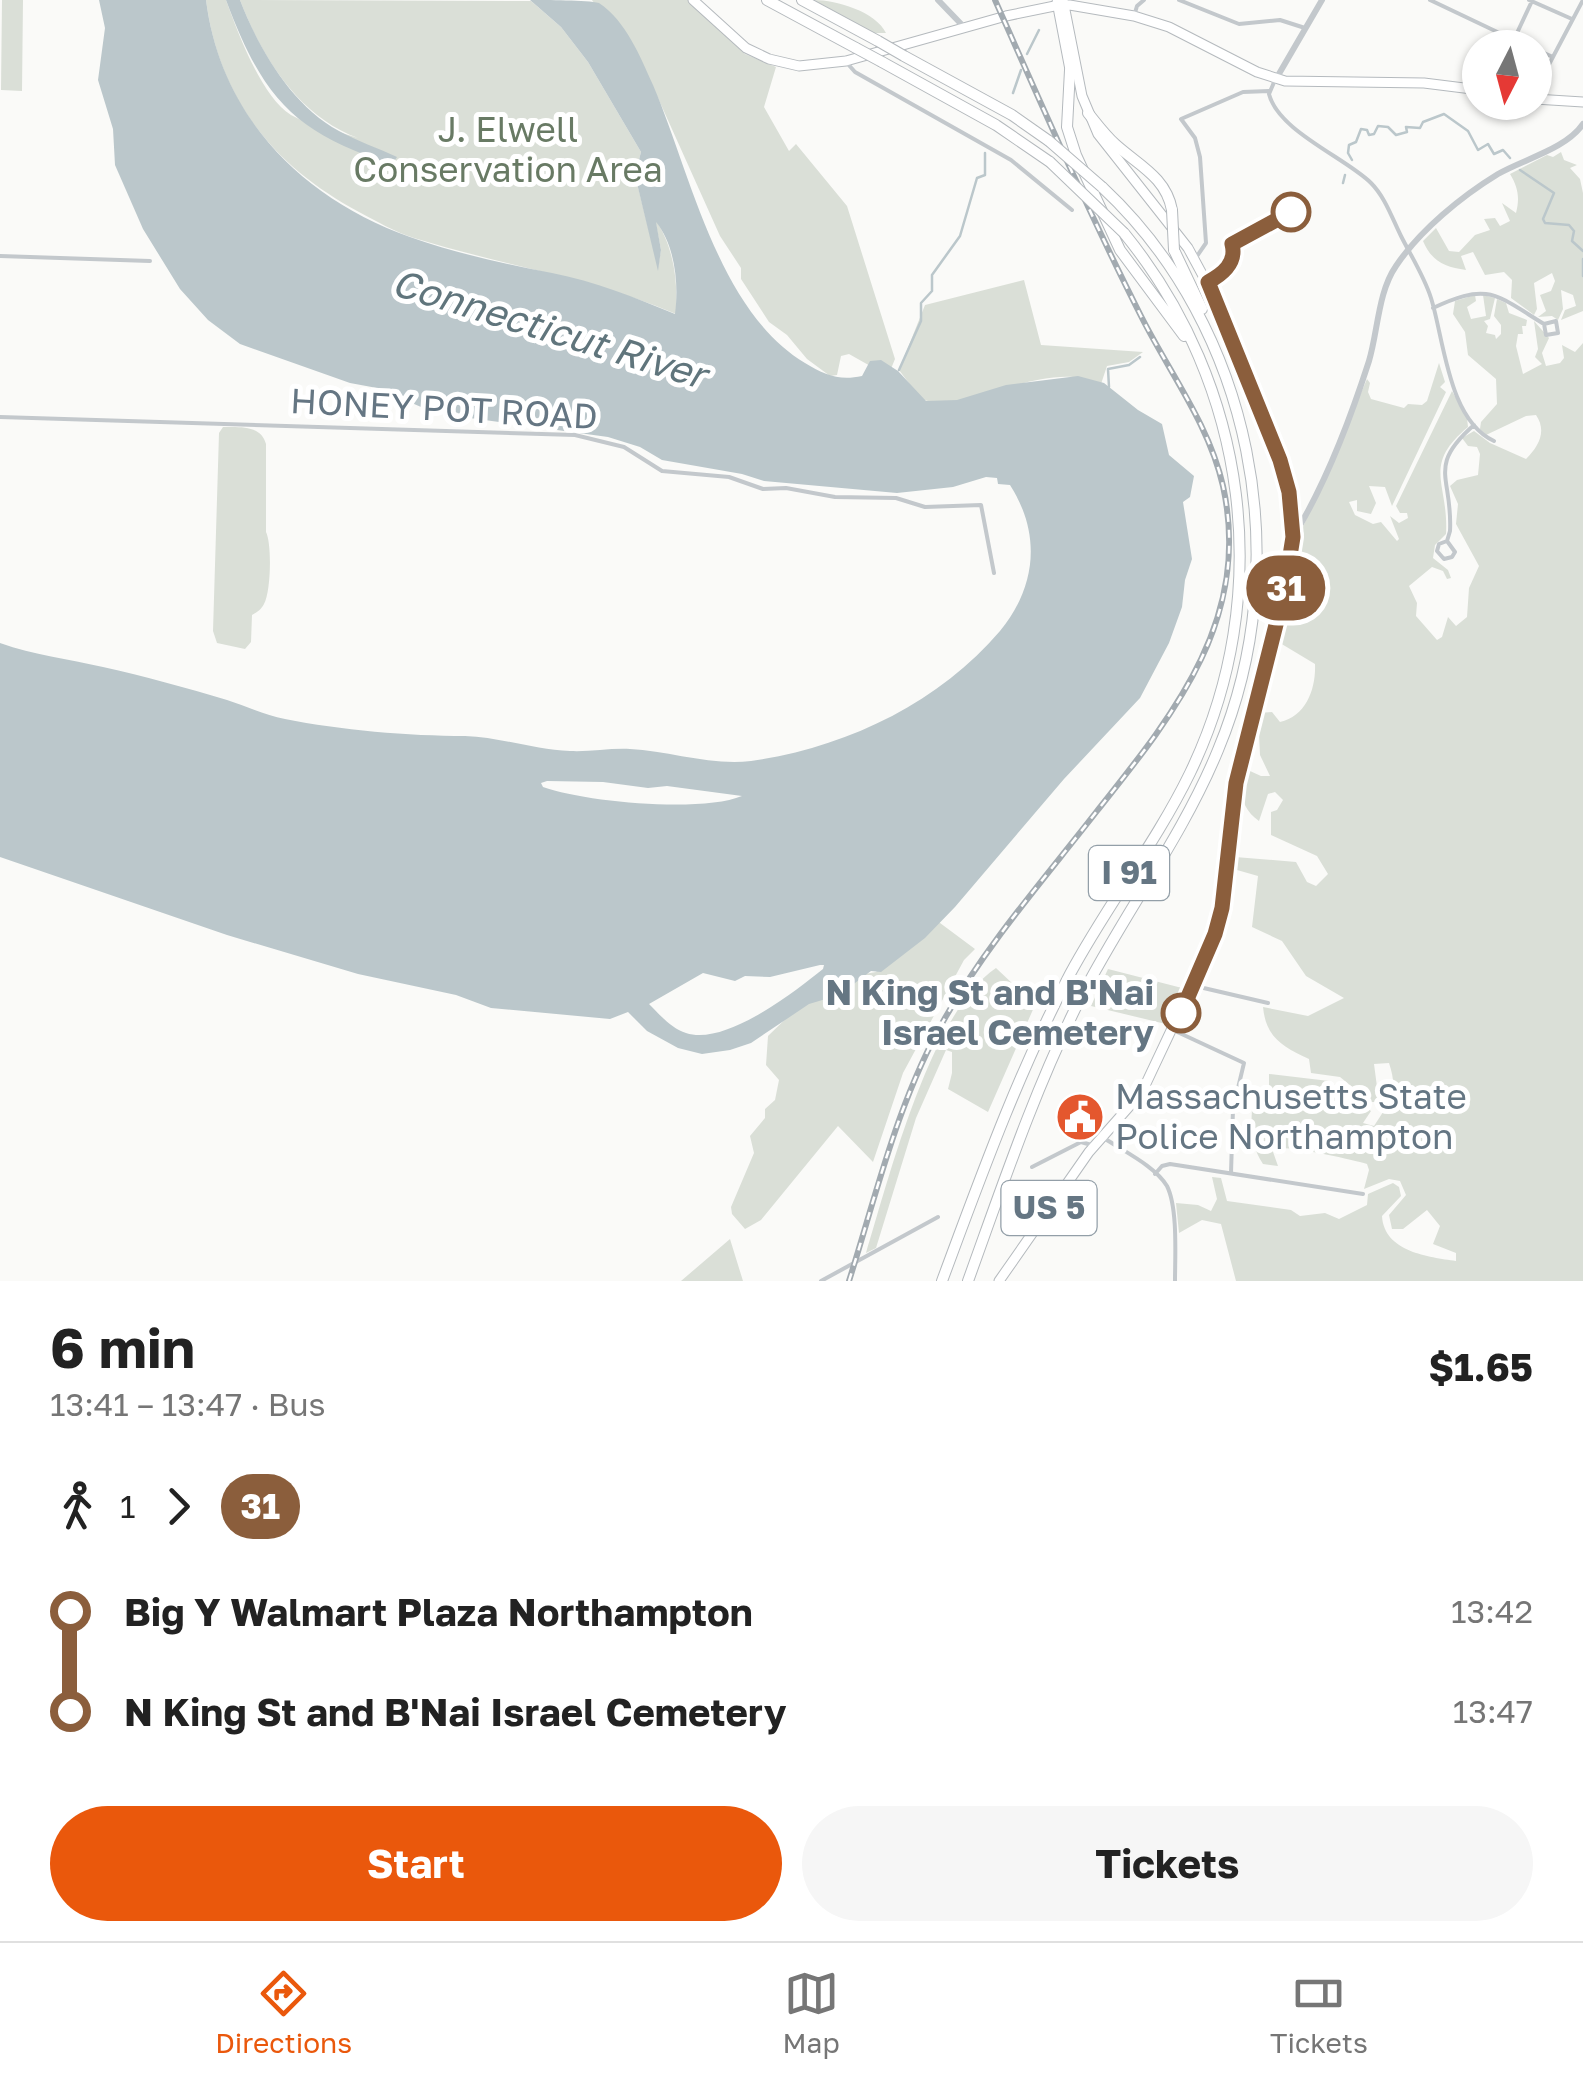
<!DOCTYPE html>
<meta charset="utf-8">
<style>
:root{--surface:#fff;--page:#f6f6f6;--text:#222;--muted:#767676;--line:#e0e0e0;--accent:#ea580c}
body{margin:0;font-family:"Golos Text",sans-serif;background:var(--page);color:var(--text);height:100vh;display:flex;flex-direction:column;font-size:38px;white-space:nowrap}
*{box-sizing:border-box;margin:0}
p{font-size:32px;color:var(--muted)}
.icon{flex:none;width:55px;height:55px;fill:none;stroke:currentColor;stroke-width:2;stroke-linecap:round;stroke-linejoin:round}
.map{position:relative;height:1281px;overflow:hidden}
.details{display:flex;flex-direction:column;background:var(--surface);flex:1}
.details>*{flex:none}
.badge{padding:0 20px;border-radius:32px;font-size:35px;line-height:65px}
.needle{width:65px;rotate:186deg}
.tools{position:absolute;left:1462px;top:30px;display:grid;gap:20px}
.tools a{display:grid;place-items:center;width:90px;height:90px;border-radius:50%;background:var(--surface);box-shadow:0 2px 8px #0004;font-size:50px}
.map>.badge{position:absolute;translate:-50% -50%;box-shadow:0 0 0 5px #fff}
.legs{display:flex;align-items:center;gap:15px;height:110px;padding:0 50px;font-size:32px}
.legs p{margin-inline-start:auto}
.summary{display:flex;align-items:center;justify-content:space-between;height:170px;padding:0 50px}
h1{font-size:55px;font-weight:700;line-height:75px}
.button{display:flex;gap:20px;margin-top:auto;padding:20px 50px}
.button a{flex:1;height:115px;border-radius:60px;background:var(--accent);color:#fff;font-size:40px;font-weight:700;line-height:115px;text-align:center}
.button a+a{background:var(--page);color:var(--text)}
ul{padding:0 50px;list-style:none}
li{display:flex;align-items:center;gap:35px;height:100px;font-size:38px}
li i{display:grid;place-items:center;width:15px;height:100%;margin:0 12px;background:currentColor}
li i::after{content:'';width:25px;height:25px;margin:-12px;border:8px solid;border-radius:50%;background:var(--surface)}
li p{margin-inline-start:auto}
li:first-child i{background:linear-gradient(#0000 50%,currentColor 0)}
li:last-child i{background:linear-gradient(currentColor 50%,#0000 0)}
.dock{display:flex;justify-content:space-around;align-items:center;height:140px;border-top:2px solid var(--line);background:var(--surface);font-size:28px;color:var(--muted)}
.dock a{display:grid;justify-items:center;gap:5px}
.dock .current{color:var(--accent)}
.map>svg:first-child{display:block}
.green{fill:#dadfd7}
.water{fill:#bbc7cb;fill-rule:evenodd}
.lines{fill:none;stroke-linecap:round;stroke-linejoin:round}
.stream{stroke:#bbc7cb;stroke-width:2.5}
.primary-casing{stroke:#b5babe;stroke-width:11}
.motorway-casing{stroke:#b4b9bd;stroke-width:12}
.minor{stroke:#c3c8cc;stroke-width:4}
.tertiary{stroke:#c3c8cc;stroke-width:6}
.primary{stroke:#fff;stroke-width:9}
.motorway{stroke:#fff;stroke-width:10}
.rail-casing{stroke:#a2aab0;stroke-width:6}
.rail{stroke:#fff;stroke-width:2.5;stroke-dasharray:8;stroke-linecap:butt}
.motorway-bridge-casing{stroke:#b4b9bd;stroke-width:12;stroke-linecap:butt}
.motorway-bridge{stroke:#fff;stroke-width:10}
.line-1-casing{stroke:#fff;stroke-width:22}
.line-1{stroke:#8b5e3c;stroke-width:15}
.stop-1-dot{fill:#fff;stroke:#8b5e3c;stroke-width:5}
.labels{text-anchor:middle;stroke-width:10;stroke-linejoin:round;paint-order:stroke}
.shield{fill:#fff;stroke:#939fa8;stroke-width:2.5}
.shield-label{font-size:32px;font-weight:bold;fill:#657683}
.park-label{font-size:35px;fill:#687a64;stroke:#fff}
.street-label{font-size:35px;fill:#657683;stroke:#fff}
.stop-label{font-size:35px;font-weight:bold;fill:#657683;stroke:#fff;text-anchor:end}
.poi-label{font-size:35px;fill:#657683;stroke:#fff;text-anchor:start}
.water-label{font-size:38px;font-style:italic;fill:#60757c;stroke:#fff}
</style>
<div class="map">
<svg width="1583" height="1281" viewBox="0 0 1583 1281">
<rect width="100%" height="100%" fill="#fafaf8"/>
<path class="green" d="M2 0H23L22 91 1 90Z
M206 0H226C238 33 261 96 291 115 310 126 338 131 358 138 299 116 262 58 240 0L531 1 561 27 588 62 641 152 635 175 658 267 661 250 655 219C674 247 678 281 676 314 592 278 501 265 414 238 395 232 376 221 359 212 273 166 219 99 206 0Z
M592 0H688L745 54 776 67 764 107 789 151 796 144 847 206 895 359 888 376 849 354 841 356 837 375 830 376 807 359 787 335 769 322 741 279V268L720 236 658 98Z
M814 0C837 0 876 12 886 33H874Z
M1561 152 1564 160 1577 165 1570 168 1580 179 1583 193V311L1561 320 1565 310 1576 306 1573 295 1561 290 1563 309 1558 320 1552 316 1538 317 1546 311 1540 295 1551 291 1555 281 1552 273 1534 283 1537 309 1534 315 1511 298 1512 280 1504 272 1485 275 1473 252 1461 256 1466 270C1445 267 1432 262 1423 241L1436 228 1449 251 1459 252 1475 235 1490 230 1484 219 1495 218 1500 226 1510 221 1502 203 1516 213C1520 198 1518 187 1510 174L1547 155 1553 157Z
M1024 280 1041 345 1143 352 1129 362 1107 366 1101 384C1043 357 968 416 921 399L899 370 925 305Z
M1475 295 1476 301 1467 307 1471 319 1486 316 1483 295 1495 298 1490 319 1484 321 1488 326 1486 333 1495 335 1496 339 1501 334V325L1494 316 1497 299 1506 303 1509 313 1527 320 1526 326H1522L1523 334H1518L1516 346 1523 374 1542 364 1535 357 1538 349 1534 321 1549 338 1542 353 1546 366 1560 363 1564 358 1562 345 1575 352 1583 343V1281H1236L1221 1224 1202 1220 1179 1233 1176 1203 1198 1205 1211 1211 1217 1199 1212 1177 1221 1178 1227 1201 1291 1210 1300 1216 1325 1213 1339 1219 1367 1205 1368 1194 1393 1183 1399 1187 1401 1196 1382 1216C1384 1252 1429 1257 1456 1261V1253L1433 1244 1440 1226 1427 1210 1403 1229H1392L1389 1215 1406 1195 1400 1181 1389 1179 1364 1189 1369 1170 1367 1164C1350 1159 1284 1144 1272 1149L1278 1166 1263 1164C1247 1140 1252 1120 1253 1093L1269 1088V1074L1329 1081 1371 1111 1363 1123 1374 1126C1390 1101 1399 1093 1389 1063L1374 1064 1379 1102H1371L1340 1077 1311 1073 1309 1059C1283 1047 1266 1038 1263 1007L1308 1016 1344 998 1306 976 1282 941 1252 927 1258 876 1237 870 1235 857 1296 862 1307 882 1316 886 1328 874 1317 856 1271 835V812L1277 810 1283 800 1275 792 1268 794 1259 821C1242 809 1239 793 1243 773L1250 771 1261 776H1270L1260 755 1258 713 1272 712 1280 722C1306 716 1316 689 1315 664L1280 643C1279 637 1299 543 1304 534L1302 529 1367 379 1370 383 1368 392 1371 399 1404 408 1408 404 1422 405 1427 401 1439 363 1445 382 1440 387 1446 392 1392 506 1385 487 1369 486 1376 503 1371 514 1357 511V500L1349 502 1355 515 1373 524 1381 522 1397 541 1399 539 1390 516 1399 523 1408 518 1407 513H1400L1396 506 1452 391 1467 418 1468 427C1421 466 1449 483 1446 534L1435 545 1433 558 1448 570 1451 578 1447 579 1443 571 1432 567 1409 586 1417 603 1416 616 1437 640 1442 637 1448 617 1456 626 1467 617 1469 588 1479 566 1456 524 1458 504 1450 486 1457 480 1478 475 1480 454 1477 447 1468 446 1462 438 1474 431 1490 443 1526 459C1539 446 1547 431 1536 415L1526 416 1486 435 1480 429 1481 422 1497 404 1496 379 1468 355 1465 332 1453 314 1455 301Z
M223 427C240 427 261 425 266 444V532C272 544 271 592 264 604 261 610 257 612 252 615L251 642 245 649 217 643 213 631 219 433Z
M936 920 975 949 964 960 903 1073 873 1162 838 1126 761 1220 745 1229 732 1214 731 1207 754 1153 750 1136 765 1118V1109L775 1100 779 1080 766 1065 768 1036 802 1003 853 976 876 972 892 954Z
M996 968 1035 1005 988 1112 948 1089 952 1073V1052L946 1050 916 1118 876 1248 866 1253C889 1178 931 1011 996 968Z
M1108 969 1186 989 1170 1025 1091 1006Z
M730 1239 743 1281H681Z"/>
<path class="water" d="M99 0H206C221 117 302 198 410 237 455 253 505 264 552 273 594 281 636 298 675 314 679 284 675 245 656 222L661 250 658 271 635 175 641 152 588 62 561 27 530 0C546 0 587 0 599 3 626 21 640 56 653 85 691 174 718 311 805 363 825 375 839 381 862 376L870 361 881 360 898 371 926 401 957 400 1006 385 1078 376 1104 383 1138 410 1162 424 1169 455 1194 476 1190 497 1183 502 1192 559 1185 580 1182 607 1169 643 1140 698 1064 779 955 907 925 938 881 972 871 971 839 995 809 1004 751 1043 730 1050 702 1054 678 1048 647 1031 628 1012 610 1019 491 1008 456 995 358 974 227 935 0 857V643C34 655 68 659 103 667 144 676 187 688 227 700 246 706 265 715 285 719 340 730 409 736 465 736 500 737 535 750 570 751 590 752 610 748 630 749 669 751 712 766 751 761 844 748 938 704 1000 631 1037 586 1041 533 1010 485L998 484 997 478 986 477 953 487 897 493 764 481 742 474 662 460 640 447 608 437 470 418 448 409 435 413 377 388 350 383 240 344 208 320 180 289 143 229 115 165 113 129 98 80 105 28ZM547 781 603 782 648 788 667 786 742 796C701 813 585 802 543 787L541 783ZM820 965H824L823 969C793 993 725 1046 686 1033 672 1029 659 1014 649 1004L703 973 735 981 745 976 770 977Z
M226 0H240C259 49 291 105 339 131 357 141 378 148 397 157L392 164C293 133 262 96 226 0Z"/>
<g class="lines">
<path class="stream" d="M1027 54 1039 30
M1013 93 1021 70
M1352 160 1348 153 1349 145 1356 142 1361 129 1367 130 1369 135 1374 134 1378 126 1388 127 1396 135 1407 132 1406 127 1420 128 1423 122 1444 114 1468 131 1478 150 1488 144 1494 154 1503 150 1510 158
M1520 170 1554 193 1543 219 1545 223 1569 225 1574 231 1572 241 1583 251
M1343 183 1345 175
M1583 259V276
M899 370 921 321V303L932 291V275L960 236 977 178 985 175V153
M1109 387 1108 369 1129 365 1140 357"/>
<g class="primary-casing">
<path id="primary" d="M693 0 746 48 769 59 799 66 846 61 1006 16 1064 4 1134 16 1169 27 1257 72 1285 81 1424 83 1480 90
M1057 2 1071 75
M1535 99 1583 102
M999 1281 1089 1152 1142 1092 1208 952 1222 907 1237 783 1281 610 1293 537 1289 492 1280 460 1215 298 1188 248 1098 134 1082 96 1063 0"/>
</g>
<g class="motorway-casing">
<path id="motorway" d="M767 0 856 48
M802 0 878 41
M904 56 1012 115 1049 141
M882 62 996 125 1050 162
M1070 70 1067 127 1076 155 1120 250 1184 336
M1088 113C1097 124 1105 135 1115 144 1138 165 1166 177 1172 210
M1174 250 1202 309
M942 1281C981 1176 1018 1073 1070 974 1107 905 1156 843 1190 773 1276 595 1248 385 1124 233
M968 1281C1002 1187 1034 1091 1079 1001 1122 916 1182 838 1218 750 1297 561 1253 328 1102 187"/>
</g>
<path class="minor" d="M1179 0 1239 24 1280 20 1305 28
M1430 0 1531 48
M1529 0 1572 19
M1134 16 1137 6 1144 0
M1510 48 1532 1
M1535 49 1553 57
M847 63 855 72 1011 160 1072 210
M1275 80 1269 94C1278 131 1346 158 1371 183 1385 197 1392 218 1401 236 1411 256 1424 276 1431 298 1444 339 1448 420 1494 441
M1535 91 1583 0
M0 256 150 261
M1195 259 1206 243 1200 157 1195 138 1181 119 1243 92 1269 91
M1433 308C1489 282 1495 294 1544 324L1546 335 1558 333 1556 321 1544 324
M0 417 575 435 624 447 662 471 729 477 763 489 786 488 835 497 896 498 925 507 981 505 994 573
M1447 541 1455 552 1452 557 1444 559 1437 551 1439 544 1447 541 1450 531C1453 477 1426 467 1474 425
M1195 986 1268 1003
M1173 1030 1244 1063 1233 1109 1231 1173
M1104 1138C1123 1151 1155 1166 1167 1186 1178 1208 1175 1257 1175 1281
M1032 1167 1081 1142 1095 1146
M1155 1174 1162 1166 1170 1164 1363 1194
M821 1281 938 1217"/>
<path class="tertiary" d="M938 0 964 27
M1276 79 1322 0
M1293 537C1326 484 1350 420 1369 361 1378 331 1378 292 1396 266 1420 230 1462 196 1498 174 1524 159 1566 149 1583 124"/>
<use href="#primary" class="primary"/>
<use href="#motorway" class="motorway"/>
<g class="rail-casing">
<path id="rail" d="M849 1281C877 1192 898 1100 945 1018 987 944 1045 878 1097 811 1174 714 1252 619 1223 486 1209 424 1169 372 1141 316 1089 213 1042 106 995 0"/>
</g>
<use href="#rail" class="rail"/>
<g class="motorway-bridge-casing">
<path id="motorway-bridge" d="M878 41 904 56
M856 48 882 62
M1049 141 1102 187
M1050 162 1124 233
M1172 210 1174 250"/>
</g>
<use href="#motorway-bridge" class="motorway-bridge"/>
</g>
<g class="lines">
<g class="line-1-casing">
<path id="line-1" d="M1181 1013 1215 934 1222 908 1236 783 1284 593 1293 537 1289 492 1280 460 1208 282C1223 274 1237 263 1232 244L1291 212"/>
</g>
<use href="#line-1" class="line-1"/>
</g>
<defs>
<g id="civic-disc" transform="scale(2.5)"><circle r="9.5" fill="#e4572e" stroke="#fff"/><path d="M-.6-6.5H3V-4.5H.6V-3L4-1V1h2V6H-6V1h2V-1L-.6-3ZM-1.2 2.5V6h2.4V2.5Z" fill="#fff"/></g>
</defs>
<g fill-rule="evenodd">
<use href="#civic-disc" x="1080" y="1117"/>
</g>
<g class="stop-1-dot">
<circle cx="1291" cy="212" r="18"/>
<circle cx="1181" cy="1013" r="18"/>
</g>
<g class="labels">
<g class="shield">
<rect x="1089" y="846" width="80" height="54" rx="8"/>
<rect x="1001.5" y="1181" width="95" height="54" rx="8"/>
</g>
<g class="shield-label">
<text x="1129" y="884">I 91</text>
<text x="1049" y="1219">US 5</text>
</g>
<g class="park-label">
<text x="508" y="142">J. Elwell<tspan x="508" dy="40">Conservation Area</tspan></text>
</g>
<g class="street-label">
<text transform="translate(444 409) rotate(3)" y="12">HONEY POT ROAD</text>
</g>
<g class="stop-label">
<text x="1154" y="1005">N King St and B'Nai<tspan x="1154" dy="40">Israel Cemetery</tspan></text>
</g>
<g class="poi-label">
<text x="1115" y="1109">Massachusetts State<tspan x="1115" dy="40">Police Northampton</tspan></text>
</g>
<g class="water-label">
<text transform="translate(549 329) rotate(17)" y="13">Connecticut River</text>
</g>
</g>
</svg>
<div class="tools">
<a><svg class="needle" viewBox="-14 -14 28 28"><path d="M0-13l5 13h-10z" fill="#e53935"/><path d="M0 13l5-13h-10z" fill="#767676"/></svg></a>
</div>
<b class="badge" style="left:1286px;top:588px;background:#8b5e3c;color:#fff">31</b>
</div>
<section class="details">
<div class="summary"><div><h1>6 min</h1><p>13:41 – 13:47 · Bus</p></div><b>$1.65</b></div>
<div class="legs"><svg class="icon" aria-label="walk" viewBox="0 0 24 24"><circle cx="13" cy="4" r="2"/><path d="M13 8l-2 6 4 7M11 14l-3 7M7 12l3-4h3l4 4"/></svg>1<svg class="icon" aria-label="forward" viewBox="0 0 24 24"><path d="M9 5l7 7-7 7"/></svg><b class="badge" style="background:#8b5e3c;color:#fff">31</b></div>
<ul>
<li><i style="color:#8b5e3c"></i><b>Big Y Walmart Plaza Northampton</b><p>13:42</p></li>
<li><i style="color:#8b5e3c"></i><b>N King St and B'Nai Israel Cemetery</b><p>13:47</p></li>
</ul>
<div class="button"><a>Start</a><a>Tickets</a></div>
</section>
<nav class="dock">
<a class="current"><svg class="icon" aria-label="directions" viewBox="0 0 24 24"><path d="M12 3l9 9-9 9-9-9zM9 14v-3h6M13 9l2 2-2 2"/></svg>Directions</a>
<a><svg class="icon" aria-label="map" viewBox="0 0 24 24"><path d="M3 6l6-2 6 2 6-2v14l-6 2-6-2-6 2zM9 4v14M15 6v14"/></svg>Map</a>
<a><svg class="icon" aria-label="tickets" viewBox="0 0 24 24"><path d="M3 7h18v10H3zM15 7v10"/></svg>Tickets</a>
</nav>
